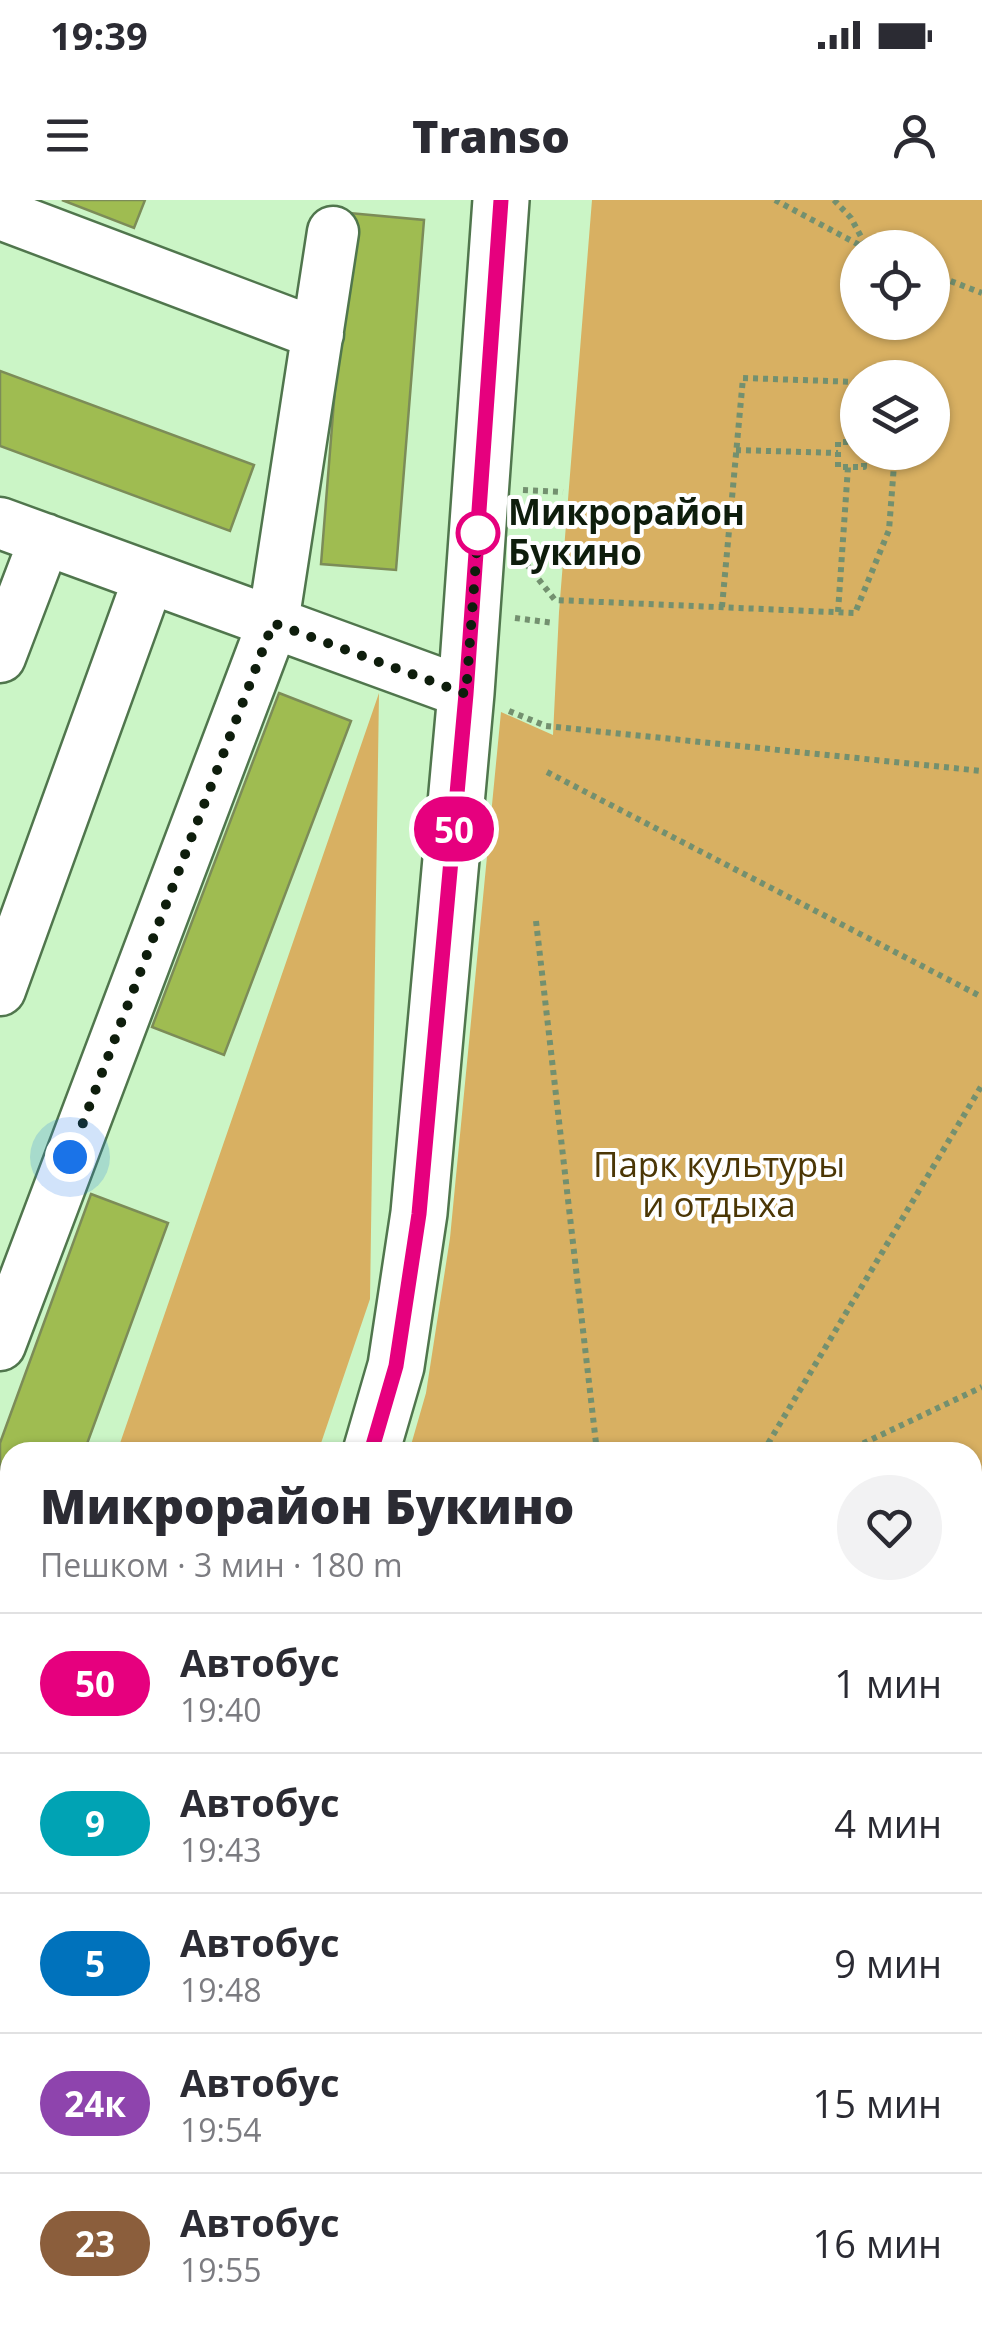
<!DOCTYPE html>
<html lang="ru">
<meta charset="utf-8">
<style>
:root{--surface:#fff;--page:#f2f2f3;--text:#2b2b33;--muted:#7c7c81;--line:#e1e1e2}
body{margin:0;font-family:"Open Sans",sans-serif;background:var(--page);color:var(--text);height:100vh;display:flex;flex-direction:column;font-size:38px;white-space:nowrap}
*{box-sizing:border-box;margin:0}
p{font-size:32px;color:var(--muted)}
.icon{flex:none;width:55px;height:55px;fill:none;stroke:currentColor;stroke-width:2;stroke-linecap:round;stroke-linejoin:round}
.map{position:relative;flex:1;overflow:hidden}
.side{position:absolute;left:0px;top:1242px;width:982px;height:892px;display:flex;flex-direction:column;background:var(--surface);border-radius:30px 30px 0 0;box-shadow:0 2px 8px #0004}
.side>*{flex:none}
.badge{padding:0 20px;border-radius:32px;font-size:35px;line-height:65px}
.fabs{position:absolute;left:840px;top:30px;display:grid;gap:20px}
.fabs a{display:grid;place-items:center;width:110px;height:110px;border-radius:50%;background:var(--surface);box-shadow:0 2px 8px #0004;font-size:50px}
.you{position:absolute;width:50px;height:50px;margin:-25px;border:8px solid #fff;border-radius:50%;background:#1a73e8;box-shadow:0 0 0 15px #1a73e833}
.map>.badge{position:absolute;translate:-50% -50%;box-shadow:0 0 0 5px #fff}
.round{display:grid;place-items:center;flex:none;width:105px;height:105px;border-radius:52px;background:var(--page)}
.summary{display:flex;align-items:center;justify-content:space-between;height:170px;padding:0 40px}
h1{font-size:48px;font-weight:800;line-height:75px}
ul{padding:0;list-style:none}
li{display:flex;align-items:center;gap:30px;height:140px;padding:0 40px;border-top:2px solid var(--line)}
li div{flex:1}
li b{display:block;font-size:38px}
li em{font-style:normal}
li .badge{min-width:110px;font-weight:700;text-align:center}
.status{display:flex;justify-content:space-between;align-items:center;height:70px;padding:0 50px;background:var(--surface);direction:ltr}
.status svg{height:28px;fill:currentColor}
header{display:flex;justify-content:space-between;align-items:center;height:130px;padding:0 40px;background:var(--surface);font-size:45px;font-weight:800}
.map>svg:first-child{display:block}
.green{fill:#d8b062;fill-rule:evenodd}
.building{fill:#9fbc51;stroke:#7c8c58;stroke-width:2.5}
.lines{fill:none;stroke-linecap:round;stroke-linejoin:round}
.minor-casing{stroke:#50764d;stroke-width:55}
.major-casing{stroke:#50764d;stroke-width:60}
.path{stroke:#73906f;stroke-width:6;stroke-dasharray:5 5;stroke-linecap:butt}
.minor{stroke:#fff;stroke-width:50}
.major{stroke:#fff;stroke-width:55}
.line-casing{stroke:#fff;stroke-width:22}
.line{stroke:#e6007e;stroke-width:15}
.walk{stroke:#0e1d0c;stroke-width:10;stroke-dasharray:0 18}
.stop-dot{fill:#fff;stroke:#e6007e;stroke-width:5}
.labels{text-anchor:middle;stroke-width:8;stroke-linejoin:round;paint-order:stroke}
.stop-label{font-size:35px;font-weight:bold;fill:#0e1d0c;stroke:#fff;text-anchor:start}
.park-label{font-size:35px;fill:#4b3605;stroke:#fff}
</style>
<div class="status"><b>19:39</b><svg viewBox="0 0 49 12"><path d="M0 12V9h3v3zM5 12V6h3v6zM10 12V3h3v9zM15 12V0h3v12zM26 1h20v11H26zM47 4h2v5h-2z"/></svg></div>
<header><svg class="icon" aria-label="menu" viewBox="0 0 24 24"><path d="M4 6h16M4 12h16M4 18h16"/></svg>Transo<svg class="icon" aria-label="person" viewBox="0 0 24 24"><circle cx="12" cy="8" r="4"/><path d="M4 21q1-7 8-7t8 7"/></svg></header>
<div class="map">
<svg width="982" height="2134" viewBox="0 0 982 2134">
<rect width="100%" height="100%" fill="#cbf5c6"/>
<path class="green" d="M592 0H982V1695L973 1698 972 1252H409L426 1193 450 1038 501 512 553 535 559 412ZM858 48H932V122H858ZM858 178H932V252H858Z
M379 493 370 1099 318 1252H117Z"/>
<path class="building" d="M62 0H145L134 28Z
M349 13 424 20 396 370 321 364Z
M0 171 254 265 230 331 0 246Z
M279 493 351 521 224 855 152 827Z
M91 994 168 1023 84 1252H10V1338L0 1335V1243Z
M0 1494 10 1498V1564L0 1561Z
M10 1619V1799L0 1827V1647Z"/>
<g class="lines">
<g class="minor-casing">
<path id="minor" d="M0 9 6 16 318 134
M0 323 466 493
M0 457 45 339
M0 790 149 378
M0 1145 273 423 333 32
M0 1434 10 1437
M972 1788 982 1785
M225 2125 227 2134"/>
</g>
<g class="major-casing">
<path id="major" d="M371 1252 396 1166 419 1013 466 493 501 0
M0 2064 10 2063"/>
</g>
<path class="path" d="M775 0 865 48
M834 0 851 18 866 46
M932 74 982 93
M852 242 854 182
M858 242H838V267H864V252
M736 250 838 253
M523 290 563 292
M520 356 555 400 855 413 889 330 895 252
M722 407 743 178 858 182
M838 412 848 267
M515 418 554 423
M509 511 546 526 982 571
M547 572 982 797
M536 721 597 1252
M763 1252 982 885
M845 1252 982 1187
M972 1936 982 1938"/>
<use href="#minor" class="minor"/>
<use href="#major" class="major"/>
</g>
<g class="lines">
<g class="line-casing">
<path id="line" d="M371 1252 396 1166 419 1014 466 494 501 0"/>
</g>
<use href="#line" class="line"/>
<path class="walk" d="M70 957 273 423 466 494 478 333"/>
</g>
<circle class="stop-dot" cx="478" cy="333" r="20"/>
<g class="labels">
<g class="stop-label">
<text x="508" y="325">Микрорайон<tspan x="508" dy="40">Букино</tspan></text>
</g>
<g class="park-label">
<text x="719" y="977">Парк культуры<tspan x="719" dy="40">и отдыха</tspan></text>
</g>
</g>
</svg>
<div class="fabs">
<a><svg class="icon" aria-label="locate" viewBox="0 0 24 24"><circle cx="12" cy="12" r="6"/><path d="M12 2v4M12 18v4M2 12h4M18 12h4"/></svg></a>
<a><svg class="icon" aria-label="layers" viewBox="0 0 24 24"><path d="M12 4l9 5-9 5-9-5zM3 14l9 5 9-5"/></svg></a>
</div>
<div class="you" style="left:70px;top:957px"></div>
<b class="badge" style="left:454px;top:629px;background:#e6007e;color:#fff">50</b>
<section class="side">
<div class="summary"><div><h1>Микрорайон Букино</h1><p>Пешком · 3 мин · 180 m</p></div><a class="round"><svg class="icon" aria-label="heart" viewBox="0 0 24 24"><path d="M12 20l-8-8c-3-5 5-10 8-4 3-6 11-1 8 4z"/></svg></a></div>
<ul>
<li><span class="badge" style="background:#e6007e;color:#fff">50</span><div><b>Автобус</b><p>19:40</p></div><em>1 мин</em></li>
<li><span class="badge" style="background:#00a3b4;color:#fff">9</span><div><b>Автобус</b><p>19:43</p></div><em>4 мин</em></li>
<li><span class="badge" style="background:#0072bc;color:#fff">5</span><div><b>Автобус</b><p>19:48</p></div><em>9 мин</em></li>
<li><span class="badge" style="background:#8e44ad;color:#fff">24к</span><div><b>Автобус</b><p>19:54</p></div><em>15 мин</em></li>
<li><span class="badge" style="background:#8b5e3c;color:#fff">23</span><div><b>Автобус</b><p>19:55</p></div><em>16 мин</em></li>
</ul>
</section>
</div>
